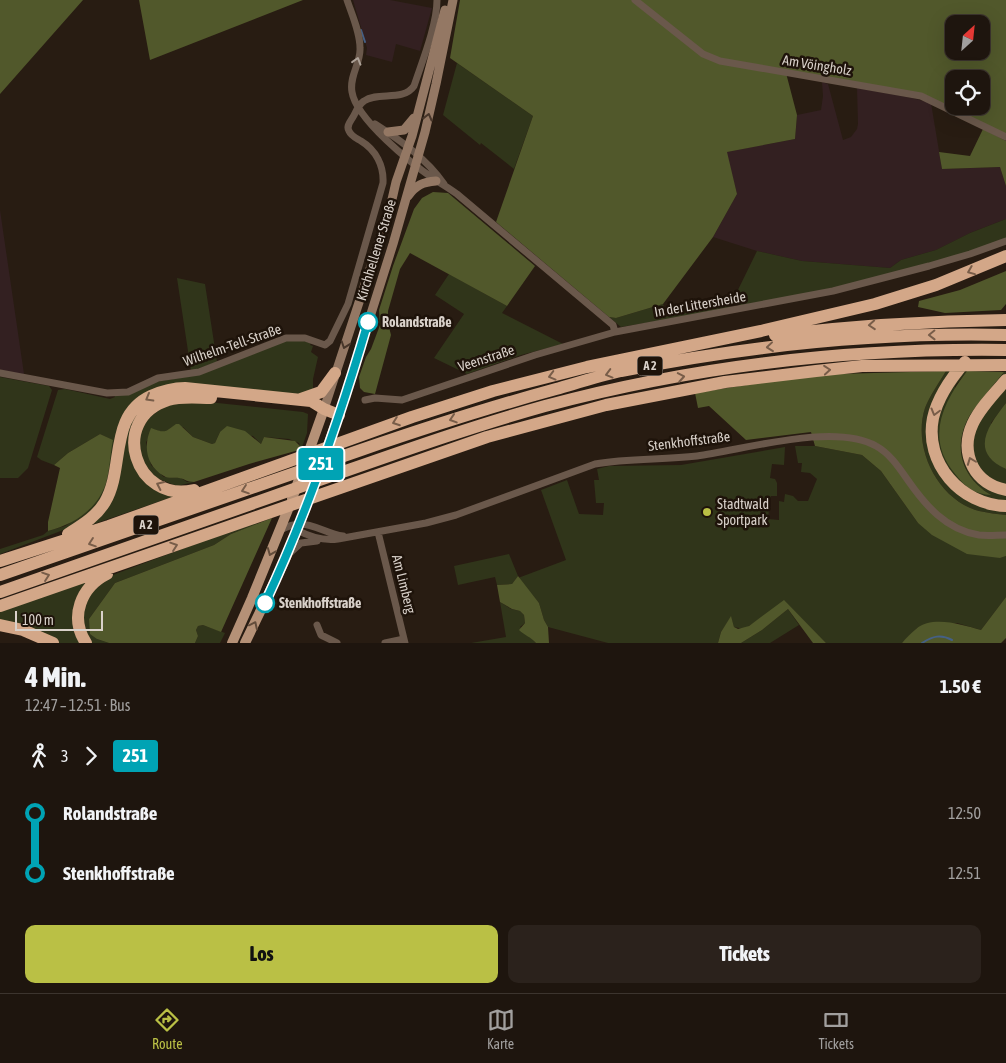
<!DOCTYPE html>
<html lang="de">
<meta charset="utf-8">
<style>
:root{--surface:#1e150e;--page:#2b221c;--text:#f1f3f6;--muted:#a19f9e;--line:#3c342e;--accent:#bac045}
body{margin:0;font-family:"Asap Condensed",sans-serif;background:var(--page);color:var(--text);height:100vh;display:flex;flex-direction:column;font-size:19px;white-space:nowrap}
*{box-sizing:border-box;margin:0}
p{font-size:16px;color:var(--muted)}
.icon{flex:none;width:28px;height:28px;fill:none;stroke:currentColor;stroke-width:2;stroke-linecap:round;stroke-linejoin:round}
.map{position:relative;height:643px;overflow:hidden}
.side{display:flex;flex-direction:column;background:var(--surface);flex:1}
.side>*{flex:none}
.badge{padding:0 10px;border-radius:4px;font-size:18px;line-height:32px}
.needle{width:32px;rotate:27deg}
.tools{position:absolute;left:945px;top:15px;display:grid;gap:10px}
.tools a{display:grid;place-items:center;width:45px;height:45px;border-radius:10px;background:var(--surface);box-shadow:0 5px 20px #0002,0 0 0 1px var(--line);font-size:25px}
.scale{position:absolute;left:15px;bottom:12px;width:88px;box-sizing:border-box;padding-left:5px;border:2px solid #d9d1ca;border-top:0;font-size:14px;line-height:18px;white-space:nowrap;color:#d9d1ca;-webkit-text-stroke:4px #1e130a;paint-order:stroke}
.map>.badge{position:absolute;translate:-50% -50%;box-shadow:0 0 0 2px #fff}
.legs{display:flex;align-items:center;gap:8px;height:55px;padding:0 25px;font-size:16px}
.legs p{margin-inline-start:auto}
.headline{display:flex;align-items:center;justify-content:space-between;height:85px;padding:0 25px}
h1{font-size:28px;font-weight:800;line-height:38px}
.action{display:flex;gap:10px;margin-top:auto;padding:10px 25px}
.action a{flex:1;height:58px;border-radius:10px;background:var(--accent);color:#111;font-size:20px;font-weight:800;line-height:58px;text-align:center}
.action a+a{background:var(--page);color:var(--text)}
ul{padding:0 25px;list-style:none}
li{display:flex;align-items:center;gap:18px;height:60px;font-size:19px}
li i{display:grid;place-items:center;width:8px;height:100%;margin:0 6px;background:currentColor}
li i::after{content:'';width:12px;height:12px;margin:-6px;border:4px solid;border-radius:50%;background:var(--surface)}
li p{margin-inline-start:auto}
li:first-child i{background:linear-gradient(#0000 50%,currentColor 0)}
li:last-child i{background:linear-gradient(currentColor 50%,#0000 0)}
.dock{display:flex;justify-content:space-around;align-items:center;height:70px;border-top:1px solid var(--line);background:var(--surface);font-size:14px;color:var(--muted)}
.dock a{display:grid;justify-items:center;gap:2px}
.dock .active{color:var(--accent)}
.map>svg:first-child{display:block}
.commercial{fill:#332021}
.green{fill:#30351a}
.forest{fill:#51582b;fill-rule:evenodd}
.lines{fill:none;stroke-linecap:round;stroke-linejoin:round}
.stream{stroke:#456085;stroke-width:2}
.minor{stroke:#6a584b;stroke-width:7}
.secondary{stroke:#947864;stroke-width:9}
.primary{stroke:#b59177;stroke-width:10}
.motorway{stroke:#d3a788;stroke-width:12}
.oneway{stroke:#ada197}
.oneway2{stroke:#47362a}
.oneway3{stroke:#785d49}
.oneway4{stroke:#624c3b}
.line-1-casing{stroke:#fff;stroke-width:11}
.line-1{stroke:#00a3b4;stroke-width:8}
.stop-1-dot{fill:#fff;stroke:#00a3b4;stroke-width:2.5}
.poi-dot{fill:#bac045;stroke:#1e130a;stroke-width:2}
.labels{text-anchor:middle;stroke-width:5;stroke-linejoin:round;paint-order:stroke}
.shield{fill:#1e130a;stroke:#a19890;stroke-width:1}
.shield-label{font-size:12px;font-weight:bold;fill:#d9d1ca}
.street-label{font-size:14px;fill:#d9d1ca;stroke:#1e130a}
.stop-label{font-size:14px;font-weight:bold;fill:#d9d1ca;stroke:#1e130a;text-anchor:start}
.poi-label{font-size:14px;fill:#d9d1ca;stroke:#1e130a;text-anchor:start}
</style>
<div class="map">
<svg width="1006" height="643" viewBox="0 0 1006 643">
<rect width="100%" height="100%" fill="#281c12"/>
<path class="commercial" d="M353 0H390L432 8 420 51 396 44 392 62 366 55 367 48Z
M822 82 828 84 843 140 851 137 857 129 858 124 857 88 912 98 931 103 942 169 1000 167 1006 186V219L970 233 936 250 901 260 890 268 802 261 757 251 713 237 737 194 726 152 795 139 797 115 821 110 823 96Z
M0 210 24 374 0 371Z"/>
<path class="green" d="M457 63 533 116 514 169 481 143 480 145 443 115Z
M1006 219V239C920 271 830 289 740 307L735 296 757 251 802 261 890 268 901 260 936 250 970 233Z
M449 274 507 306 502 313 563 344 521 355 467 374 434 358 464 314 435 295Z
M177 278 205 284 217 362 191 371Z
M728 296 730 309 621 327 609 317 616 318 663 304 664 307Z
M297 339 311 343 310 345 313 346 311 352 318 357 313 379V390L299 394 155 391 115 444 102 501 74 526 0 554V549L43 535 48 531 65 526 90 509 110 452 112 440 100 434 68 453 54 465 41 460 40 459 37 457 58 390 65 389 110 399 115 397 114 395 155 382 198 375 286 340Z
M946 371H967L955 386 959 479 990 495C959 475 953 443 972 412L1004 372H1006V403L991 423 1004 468 1006 469V515C997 514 988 513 979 511 938 500 912 448 925 408 930 395 939 383 946 371Z
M0 377 49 386 52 390 28 468 18 478H0Z
M208 402 303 412 308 414 307 433 301 450H299L300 446 299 443 289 439 264 437 261 444 253 436 220 432 215 443 212 444 193 437 183 427 171 428 163 433 156 430 146 442 151 465 164 477 181 478 187 482H194L177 486 156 478 142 461 138 440 146 420 169 403Z
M150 406 134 461 178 495 88 526 94 519 122 440 137 411Z
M795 446H815L862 455 881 471 918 523 1000 558 1006 556V597L981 630 957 623 917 628 902 643H826L786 603 744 629 734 627 731 617 721 632 718 643H608L548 627 544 620 539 603 518 578 566 560 541 490 567 480 579 514 603 515 604 503H596L594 480H599L597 469 609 466 681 465 785 447 784 465 772 464 770 478 775 479 777 483V496H771L770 499 768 519 779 520V501L784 502 785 494 793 496 798 501H808L817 479 810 473 801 472 802 463H798Z
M262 519 255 525 231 534 214 545 115 583 89 619 97 639 109 643H90L83 629 85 599 110 576Z
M509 554 518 576 512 584 497 585 495 577 458 585 454 566Z
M94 577 85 587 83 643H59L42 634 0 621V610Z
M500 602 511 609 520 611 524 615 525 623 520 627 536 643H471L506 637Z
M788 609 799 625 770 643H741L762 630Z
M203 625 225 633 220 643H195L198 636 196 630 198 626Z"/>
<path class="forest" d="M0 0H83L0 94Z
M139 0H303L150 60Z
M460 0H1006V137L921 96 786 73 797 115 795 139 727 152 737 194 713 237 663 304 616 318 609 317 496 222 533 116 450 58ZM954 24H981V51H954ZM954 79H981V106H954Z
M983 129 1006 141V186L1000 167 942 169 939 152 970 156Z
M433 192 448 193 535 266 507 306 410 253 400 269 388 311V323L391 335 375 394 364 392 360 388 359 377 366 357 371 349 380 325 379 310 393 266 414 209 422 198Z
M1006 271V304L1001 310 945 313 918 307 919 301 960 290Z
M946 371C939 383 930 395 925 408 912 448 938 500 979 511 988 513 997 514 1006 515V556L1000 558 967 554 932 535 918 523 881 471 862 455 815 446 811 432 746 440 709 406 698 408 695 393 766 382 837 374Z
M967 371 1004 372C993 386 980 400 970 415 952 446 961 477 991 495 975 494 966 488 956 475 925 439 942 404 967 371Z
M1006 403V469C969 452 988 426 1006 403Z
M176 424H179L193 437 212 444 215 443 220 432 227 426 245 431 261 444 264 437 295 441 300 446 299 450 249 464 194 482C186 482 186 479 179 478 175 477 168 479 164 476 146 466 143 446 151 428 165 433 164 433 176 424Z
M100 434 113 440C110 454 110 469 106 483 97 510 74 524 48 531V522L60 468 54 465 68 453Z
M272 518 221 632 203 625 198 626 196 630 198 636 195 643H109L97 639 90 634 89 619 115 583 214 545 231 534Z
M518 576 539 603 544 620 548 627 549 643H536C531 637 524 635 519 630L525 623 524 615 520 611 512 609 500 602 497 585 512 584Z
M1006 597V638L1001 643H902C906 638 911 633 916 629 933 615 962 625 981 630Z
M784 600 826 643H813L788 609 762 630 741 643H718L721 632 731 616 734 627 738 629 749 626Z"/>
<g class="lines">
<path class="stream" d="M361 30 365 42
M922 643C933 636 941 634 952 640"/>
<path class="minor" d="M347 0C352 15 360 32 360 48 361 63 349 76 352 92 356 119 412 164 434 179 442 184 449 188 457 194L613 325 615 332
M635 0 703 54 720 61 921 96 1006 137
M375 124C400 140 427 159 444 184
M0 373 107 393 128 392 158 378 199 372 286 338H305L325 345 330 341 348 304 383 183C384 166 376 150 361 141 356 138 351 136 349 131 346 126 350 122 353 117 356 112 358 105 364 101 378 91 403 102 414 86 422 62 437 25 437 0
M365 400 375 398 402 400 535 355 615 332 833 291 929 266 970 254 1006 241
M280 530C286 527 293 524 300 524 314 524 328 534 343 536
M297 530C310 537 323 541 338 539L426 523 456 515 595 464C628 458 663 460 697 456 743 450 834 422 876 446 889 453 898 466 907 479 925 505 946 530 979 535 988 536 997 535 1006 535
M378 532 405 643
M290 553 301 543 317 541
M317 625 321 635 337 643
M385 643 404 639"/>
<path class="secondary" d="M388 132 404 130 414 118
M408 196C416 185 423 182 436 181
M324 409 390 208 396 182 412 136 445 10
M339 415 393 244 425 132 436 84 453 0"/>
<path class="primary" d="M292 499 324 409
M232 643 252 598 289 507
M245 643 285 560 304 512 339 415"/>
<path class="motorway" d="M775 335C852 326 928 321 1006 320
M965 362C951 378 938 396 933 418 924 463 961 505 1006 506
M1006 380C985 404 955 432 973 467 980 480 992 487 1006 490
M301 399 321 392 335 373
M194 490C135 504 108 419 168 400 182 396 197 398 211 398
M68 534C82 525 96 517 105 502 125 468 108 416 151 396 162 391 173 388 185 388L311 401 324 409 339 415
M0 561 109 526 412 417 493 391 587 367 761 331 875 304 936 285 1006 256
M0 575C120 533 240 491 361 450 425 428 490 407 556 389 577 383 599 376 621 371 747 346 877 332 1006 335
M0 592C104 556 208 519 311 483 389 456 466 428 545 406 694 366 852 348 1006 350
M0 606 487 437 606 405 725 382 816 371 862 366 1006 365
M0 625 23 630 53 643
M86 643C69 617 81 587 107 574"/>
</g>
<defs><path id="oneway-chevron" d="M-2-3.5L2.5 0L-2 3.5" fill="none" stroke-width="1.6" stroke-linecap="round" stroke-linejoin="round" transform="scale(1.25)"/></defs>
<use class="oneway" href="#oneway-chevron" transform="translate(357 61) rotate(-73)"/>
<g class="oneway2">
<use href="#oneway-chevron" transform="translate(428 117) rotate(-76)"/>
<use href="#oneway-chevron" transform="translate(345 345) rotate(109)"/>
</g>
<g class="oneway3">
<use href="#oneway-chevron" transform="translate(971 271) rotate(158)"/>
<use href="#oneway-chevron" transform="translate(872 325) rotate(176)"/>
<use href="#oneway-chevron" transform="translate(932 335) rotate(179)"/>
<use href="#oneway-chevron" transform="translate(770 347) rotate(174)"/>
<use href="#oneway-chevron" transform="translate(827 370) rotate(-5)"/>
<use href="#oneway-chevron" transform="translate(609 374) rotate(165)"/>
<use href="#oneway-chevron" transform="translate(552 376) rotate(165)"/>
<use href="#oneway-chevron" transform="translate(681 377) rotate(-10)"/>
<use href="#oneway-chevron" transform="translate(149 398) rotate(150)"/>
<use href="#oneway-chevron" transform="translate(935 412) rotate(105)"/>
<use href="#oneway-chevron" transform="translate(453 419) rotate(162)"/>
<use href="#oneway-chevron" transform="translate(396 422) rotate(160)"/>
<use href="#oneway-chevron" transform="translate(971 461) rotate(-111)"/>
<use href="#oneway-chevron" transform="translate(160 485) rotate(-155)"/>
<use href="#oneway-chevron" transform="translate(245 490) rotate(161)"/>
<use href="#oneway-chevron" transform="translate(92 543) rotate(161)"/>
<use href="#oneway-chevron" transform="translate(174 546) rotate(-19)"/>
<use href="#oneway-chevron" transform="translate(46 576) rotate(-19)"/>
</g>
<g class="oneway4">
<use href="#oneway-chevron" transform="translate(271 552) rotate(112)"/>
<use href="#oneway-chevron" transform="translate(254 625) rotate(-64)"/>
</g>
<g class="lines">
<g class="line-1-casing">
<path id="line-1" d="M265 603C307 513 340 418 368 322"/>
</g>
<use href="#line-1" class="line-1"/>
</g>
<g class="stop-1-dot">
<circle cx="368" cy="322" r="9"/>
<circle cx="265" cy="603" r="9"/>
</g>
<circle class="poi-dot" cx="707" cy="512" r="5"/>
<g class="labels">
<g class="shield">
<rect x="637.5" y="356.5" width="25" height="19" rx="4"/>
<rect x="133.5" y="515.5" width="25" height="19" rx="4"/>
</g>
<g class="shield-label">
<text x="650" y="370">A 2</text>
<text x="146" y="529">A 2</text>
</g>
<g class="street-label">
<text transform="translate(817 65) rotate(9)" y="5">Am Vöingholz</text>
<text transform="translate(376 250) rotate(-73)" y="5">Kirchhellener Straße</text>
<text transform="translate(700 304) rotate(-10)" y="5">In der Littersheide</text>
<text transform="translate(232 345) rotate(-19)" y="5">Wilhelm-Tell-Straße</text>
<text transform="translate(486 358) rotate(-18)" y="5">Veenstraße</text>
<text transform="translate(689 441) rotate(-7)" y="5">Stenkhoffstraße</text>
<text transform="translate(404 584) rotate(76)" y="5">Am Limberg</text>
</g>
<g class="stop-label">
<text x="382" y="327">Rolandstraße</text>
<text x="279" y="608">Stenkhoffstraße</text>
</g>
<g class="poi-label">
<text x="717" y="509">Stadtwald<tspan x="717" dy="16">Sportpark</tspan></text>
</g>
</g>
</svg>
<div class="tools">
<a><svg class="needle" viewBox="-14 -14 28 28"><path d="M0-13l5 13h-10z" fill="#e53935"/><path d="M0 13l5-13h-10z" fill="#a19f9e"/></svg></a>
<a><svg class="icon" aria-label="locate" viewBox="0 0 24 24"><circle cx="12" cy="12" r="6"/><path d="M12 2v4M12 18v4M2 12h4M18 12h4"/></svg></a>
</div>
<div class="scale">100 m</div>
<b class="badge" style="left:321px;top:464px;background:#00a3b4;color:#fff">251</b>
</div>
<section class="side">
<div class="headline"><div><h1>4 Min.</h1><p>12:47 – 12:51 · Bus</p></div><b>1.50 €</b></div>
<div class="legs"><svg class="icon" aria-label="walk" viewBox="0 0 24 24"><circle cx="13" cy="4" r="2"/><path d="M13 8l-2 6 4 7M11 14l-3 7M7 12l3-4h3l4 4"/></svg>3<svg class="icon" aria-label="forward" viewBox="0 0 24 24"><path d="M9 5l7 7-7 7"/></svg><b class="badge" style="background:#00a3b4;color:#fff">251</b></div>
<ul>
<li><i style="color:#00a3b4"></i><b>Rolandstraße</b><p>12:50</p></li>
<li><i style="color:#00a3b4"></i><b>Stenkhoffstraße</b><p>12:51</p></li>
</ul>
<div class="action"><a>Los</a><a>Tickets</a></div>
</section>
<nav class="dock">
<a class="active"><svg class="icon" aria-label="directions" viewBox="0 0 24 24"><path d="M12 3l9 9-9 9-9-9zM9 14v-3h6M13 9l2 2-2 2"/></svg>Route</a>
<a><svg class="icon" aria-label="map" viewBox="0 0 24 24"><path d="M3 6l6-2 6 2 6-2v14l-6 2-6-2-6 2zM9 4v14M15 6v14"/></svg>Karte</a>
<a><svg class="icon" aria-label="tickets" viewBox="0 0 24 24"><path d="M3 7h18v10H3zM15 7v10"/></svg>Tickets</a>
</nav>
